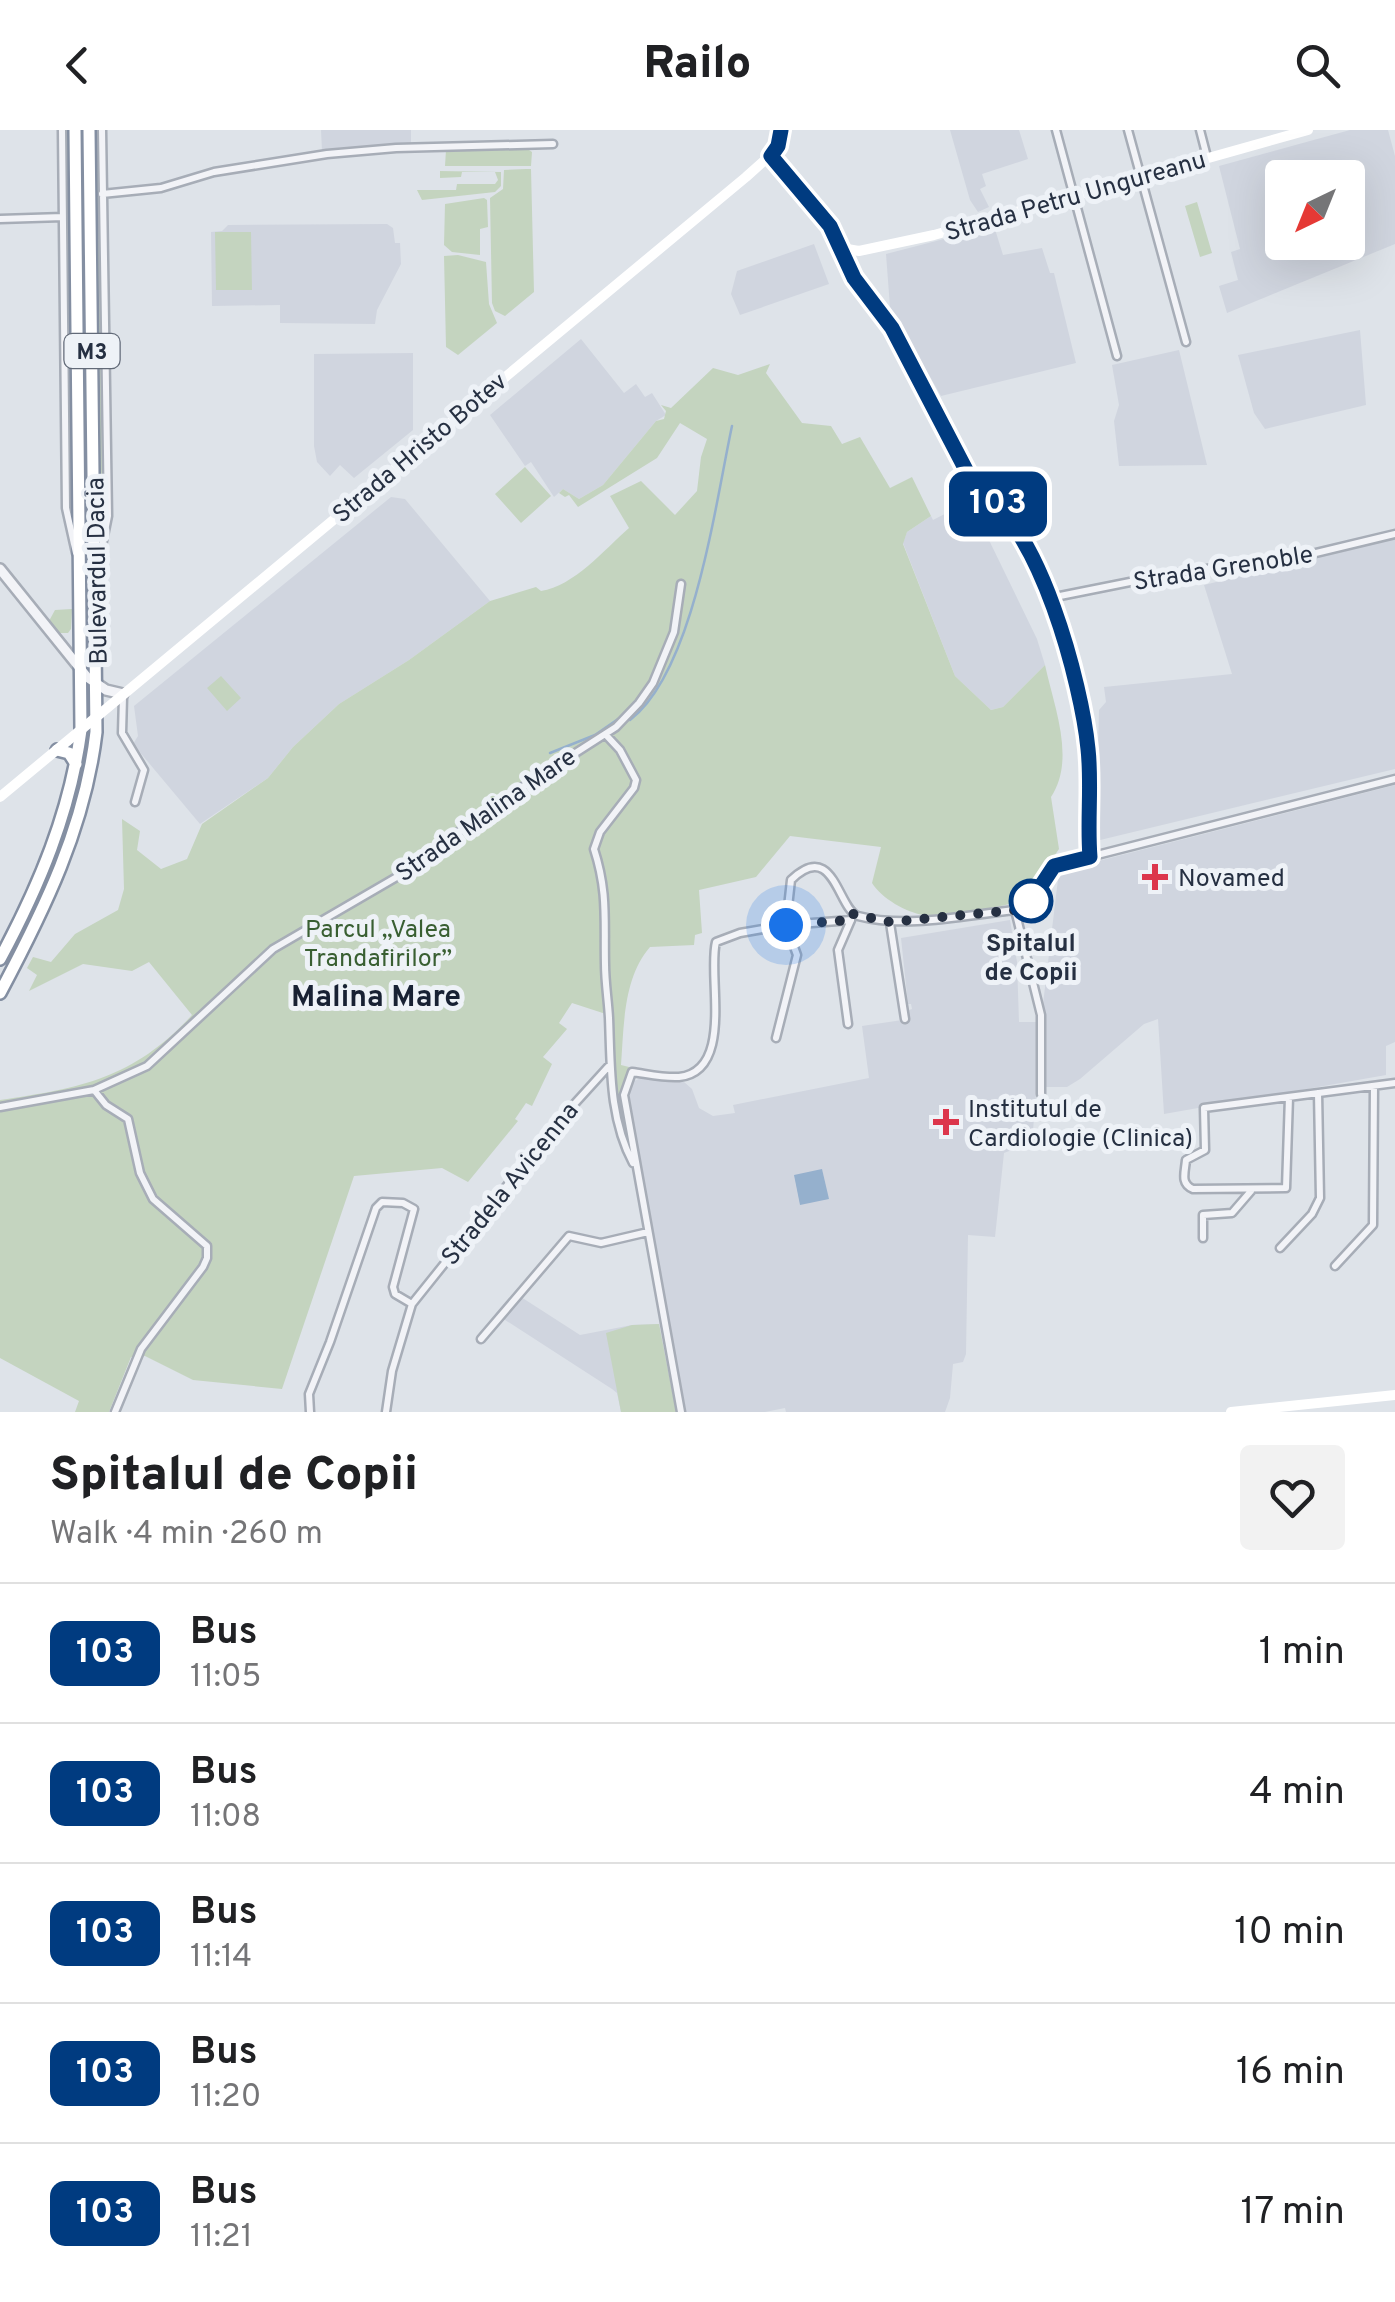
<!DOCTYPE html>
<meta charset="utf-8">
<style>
:root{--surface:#fff;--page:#f2f2f2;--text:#202124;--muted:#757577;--line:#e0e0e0}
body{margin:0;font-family:Overpass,sans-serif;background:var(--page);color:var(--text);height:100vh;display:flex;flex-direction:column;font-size:38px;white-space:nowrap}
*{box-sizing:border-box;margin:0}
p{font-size:32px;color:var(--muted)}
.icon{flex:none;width:55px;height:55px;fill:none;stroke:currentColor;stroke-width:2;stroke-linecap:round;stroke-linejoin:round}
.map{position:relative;height:1282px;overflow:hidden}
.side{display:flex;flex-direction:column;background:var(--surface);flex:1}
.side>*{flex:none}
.badge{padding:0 20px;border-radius:15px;font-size:35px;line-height:65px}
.needle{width:65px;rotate:223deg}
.buttons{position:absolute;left:1265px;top:30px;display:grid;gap:20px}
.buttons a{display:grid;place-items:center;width:100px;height:100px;border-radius:10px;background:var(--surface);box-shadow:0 10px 40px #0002;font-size:50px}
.you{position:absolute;width:50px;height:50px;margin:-25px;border:8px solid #fff;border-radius:50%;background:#1a73e8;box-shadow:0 0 0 15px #1a73e833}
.map>.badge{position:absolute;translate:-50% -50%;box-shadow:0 0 0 5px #fff}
.round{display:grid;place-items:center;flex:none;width:105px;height:105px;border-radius:10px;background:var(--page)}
.headline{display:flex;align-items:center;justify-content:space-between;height:170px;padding:0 50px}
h1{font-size:48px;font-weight:800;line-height:75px}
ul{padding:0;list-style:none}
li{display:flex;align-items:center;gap:30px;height:140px;padding:0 50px;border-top:2px solid var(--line)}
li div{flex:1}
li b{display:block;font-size:38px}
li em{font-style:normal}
li .badge{min-width:110px;font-weight:700;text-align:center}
header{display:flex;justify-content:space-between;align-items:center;height:130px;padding:0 50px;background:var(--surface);font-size:45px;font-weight:800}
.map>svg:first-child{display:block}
.built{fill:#d0d5df;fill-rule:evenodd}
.green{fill:#c4d4bf}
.water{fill:#95b0cd}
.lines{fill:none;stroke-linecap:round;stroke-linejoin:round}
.stream{stroke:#95b0cd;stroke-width:2.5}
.minor-casing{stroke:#a7adb7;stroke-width:11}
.tertiary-casing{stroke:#a7adb7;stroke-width:14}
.trunk-casing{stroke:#848fa2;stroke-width:16}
.minor{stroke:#f2f3f7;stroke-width:6}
.tertiary{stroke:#f2f3f7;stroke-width:9}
.secondary{stroke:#fff;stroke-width:10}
.trunk{stroke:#fff;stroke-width:11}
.line-casing{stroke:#fff;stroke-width:22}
.line{stroke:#003b80;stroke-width:15}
.walk{stroke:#263042;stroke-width:10;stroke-dasharray:0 18}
.poi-dot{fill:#dc364c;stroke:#eef2f7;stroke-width:4}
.stop-dot{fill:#fff;stroke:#003b80;stroke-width:5}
.labels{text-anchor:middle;stroke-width:10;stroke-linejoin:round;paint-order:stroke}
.shield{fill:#eef2f7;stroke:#626a78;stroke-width:2.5}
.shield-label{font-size:22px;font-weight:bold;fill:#263042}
.street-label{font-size:25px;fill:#263042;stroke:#eef2f7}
.poi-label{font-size:25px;fill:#263042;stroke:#eef2f7;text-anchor:start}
.park-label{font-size:25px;fill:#395f32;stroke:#eef2f7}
.stop-label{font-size:25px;font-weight:bold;fill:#263042;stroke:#eef2f7}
.quarter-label{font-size:30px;font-weight:bold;fill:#182133;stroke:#eef2f7}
</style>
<header><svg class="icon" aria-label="back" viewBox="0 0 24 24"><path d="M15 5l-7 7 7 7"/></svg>Railo<svg class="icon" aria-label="search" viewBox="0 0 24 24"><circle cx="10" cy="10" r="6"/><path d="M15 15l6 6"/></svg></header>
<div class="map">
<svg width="1395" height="1282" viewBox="0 0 1395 1282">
<rect width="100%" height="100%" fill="#dee3e9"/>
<path class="built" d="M321 0H411V14L322 21Z
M950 0H1019L1028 29 982 44 986 56 980 59 989 77 978 82 970 70Z
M1350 0H1388L1395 26V114L1227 183 1219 156 1238 150 1231 122 1240 119 1219 36ZM1282 48H1348V112H1282Z
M387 94 393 98 395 113H400L401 134 377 180 375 194 280 193V175L212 176 211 102 222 101 228 95Z
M994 96 1003 125 1042 118 1050 143H1054L1076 233 941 266 890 177 886 124Z
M814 114 829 154 740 185 731 164 737 141Z
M1360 200 1366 275 1265 299 1254 283 1238 225Z
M581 209 624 263 636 254 645 267 652 263 666 285 656 291 603 355 579 369 563 359 554 367 531 332 525 336 490 285Z
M1179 220 1207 335 1119 336 1114 291 1119 275 1112 235Z
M413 223V300L354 348 340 335 330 346 317 332 314 316V224Z
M391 367 405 369 490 471 409 530 339 574 293 617 268 648 200 694 133 614 138 606 134 576Z
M970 371 1037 509 1045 535 1003 577 991 580 955 546 903 413 907 402 931 386 933 390Z
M1395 409V639L1096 711 1099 580 1106 572 1104 557 1232 544 1204 455Z
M1395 655V912L1386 916V945L1164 984 1158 889 1144 894 1080 949 1067 957H1046L1043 874 1059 741Z
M1010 790 1017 832 1019 892H1042L1032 1012 1004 1023 995 1107 968 1105 966 1224 963 1232 953 1234 950 1268 945 1282H786L785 1278 765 1282H686L630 976 629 964 634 951 641 948 684 952 692 959 699 978 713 986 735 983 733 975 869 948 862 896 909 889V880L912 879 911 874H908L901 808Z
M521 1167 580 1205 632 1195 659 1194 676 1282H621L617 1263 612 1259 502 1188Z"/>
<path class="green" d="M64 0H69L73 407 70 378Z
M80 0H84L86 169 82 168Z
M94 0H99L104 376 100 413Z
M526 18 532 22 531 36H445L446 20Z
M526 39H531L534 162 505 186 495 181 492 173 490 68 503 59 504 40Z
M440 41 501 42V56L495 62 422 70 417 60H456L457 54H495L498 50 495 42H462L461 47 440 48Z
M484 68 487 70 488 97 480 99V125L452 122 444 115 445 74Z
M1197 72 1212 123 1200 127 1185 76Z
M215 102H251L252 160H216Z
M458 125 486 132 489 174 497 193 458 225 446 217 444 126Z
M82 178H86L90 541 87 540Z
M770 234 766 243 802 293 831 296 842 314 860 307 890 358 912 347 931 386 907 402 903 414 955 546 991 580 1003 577 1045 535C1054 577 1076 629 1051 667L1059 719C1048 734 1038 757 1023 769 1013 777 939 786 924 785 907 783 881 768 872 753L881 717 790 706 756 747 699 760 702 803 695 805 694 815 650 817C623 848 624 896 621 935L629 937 620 970 614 953 612 886 572 873 559 893 567 899 543 927 552 934 532 976 526 973 515 989 518 991 468 1052 442 1038 354 1046 282 1259 193 1250 145 1226 131 1227 109 1282H75L79 1271 0 1228V970C82 958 134 948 192 885L149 832 132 841 83 834 29 861 37 845 27 838 33 827 51 832 75 804 118 780 124 759 122 689 140 701 137 720 161 739 187 729 202 694 268 648 293 617 339 574 409 530 490 471 536 457 541 461C574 456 604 420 629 398L610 366 641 351 675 385 697 361 701 327 707 309 680 293 657 328 578 377 569 365 565 367 559 363 563 359 579 369 603 355 656 291 664 289 666 281 661 275 671 278 713 238 738 245Z
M525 337 551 366 521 393 495 364Z
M72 479 71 499 68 503H59L49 491 55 480Z
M221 546 241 568 227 581 207 558Z
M659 1194 676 1282H621L606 1203 632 1195Z"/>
<path class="water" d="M822 1039 829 1069 800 1075 794 1045Z"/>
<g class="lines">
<path class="stream" d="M630 590C694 541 715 375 732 296
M550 623 595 605 621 587"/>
<g class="minor-casing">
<path id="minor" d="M62 0 66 378 76 423
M1056 0 1117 226
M1128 0 1186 212
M1200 0 1207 27
M102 64 161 58 214 42 327 24 396 18 553 14
M0 89 63 87
M841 118 853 148 892 198 978 363 1001 377 1033 429 1050 468 1085 595 1090 727
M99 431 108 386 102 0
M1050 468 1170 444 1243 434H1270L1395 404
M123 567 122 603 144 640 135 672
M606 605 620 620 636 650 634 658 600 702 594 719C608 762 604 790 605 834 605 852 608 870 609 888 611 937 609 988 633 1033
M1015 780 1041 885V964
M890 793 905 889
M848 894 838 820 851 790
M776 908 797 825 786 795 851 790
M94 960 106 975 128 989 140 1043 153 1069 207 1116V1128L203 1137 141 1219 115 1282
M1289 967 1286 1058 1193 1059C1180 1054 1185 1042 1186 1030L1205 1020 1204 978C1268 970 1331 961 1395 953
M0 977 94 960 147 936 273 819 407 741 496 674 616 597 639 573 653 553 674 502 681 454
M1203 1108V1085L1232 1083 1251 1061
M1280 1118 1312 1084 1320 1068 1318 963
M1335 1136 1373 1095 1374 956
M481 1209 569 1106 601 1113 648 1102
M310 1282 309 1264 330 1212 376 1078 382 1072 403 1073 414 1079 393 1157 395 1164 412 1174
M386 1282 392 1241 412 1174 558 992 608 937
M681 1282 624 965 632 942C647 944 664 948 679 947 735 941 707 845 716 812L740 803 786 795 791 750C834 708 838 780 858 786 907 799 965 785 1015 780L1027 776 1054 736 1395 649"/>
</g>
<g class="tertiary-casing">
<path id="tertiary" d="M0 439 87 547 106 560 123 564"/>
</g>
<g class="trunk-casing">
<path id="trunk" d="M57 620 69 623 76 634
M0 829C39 756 70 683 81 600L75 0
M0 863C44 780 85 697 96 602L89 0"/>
</g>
<use href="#minor" class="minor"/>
<use href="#tertiary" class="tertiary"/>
<path class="secondary" d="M771 26 827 92 841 118 859 121 934 105 1308 0
M0 667 746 47 775 21 781 0
M1231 1282 1395 1265"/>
<use href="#trunk" class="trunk"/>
</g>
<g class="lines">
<g class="line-casing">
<path id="line" d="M781 0 778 16 771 26 830 96 854 148 892 198 978 363C1039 390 1082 556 1088 619 1092 655 1087 691 1090 727L1054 736 1031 771"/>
</g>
<use href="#line" class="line"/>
<path class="walk" d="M786 795 851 790 853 784 890 792 1016 780 1031 771"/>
</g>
<g class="poi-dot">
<path d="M1150 732h10v10h10v10h-10v10h-10v-10h-10v-10h10z"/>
<path d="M941 977h10v10h10v10h-10v10h-10v-10h-10v-10h10z"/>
</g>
<circle class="stop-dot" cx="1031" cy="771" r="20"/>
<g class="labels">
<rect class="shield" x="64.5" y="204" width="55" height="34" rx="8"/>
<g class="shield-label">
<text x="92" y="229">M3</text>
</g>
<g class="street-label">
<text transform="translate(1075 65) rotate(-16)" y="9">Strada Petru Ungureanu</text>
<text transform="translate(419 317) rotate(-40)" y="9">Strada Hristo Botev</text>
<text transform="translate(1223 437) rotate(-9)" y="9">Strada Grenoble</text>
<text transform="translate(96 441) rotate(-91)" y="9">Bulevardul Dacia</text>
<text transform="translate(485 684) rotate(-35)" y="9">Strada Malina Mare</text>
<text transform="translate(509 1053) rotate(-51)" y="9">Stradela Avicenna</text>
</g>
<g class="poi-label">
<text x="1178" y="756">Novamed</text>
<text x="968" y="987">Institutul de<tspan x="968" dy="29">Cardiologie (Clinica)</tspan></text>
</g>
<g class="park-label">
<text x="378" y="807">Parcul „Valea<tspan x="378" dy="29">Trandafirilor”</tspan></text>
</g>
<g class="stop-label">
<text x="1031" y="821">Spitalul<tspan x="1031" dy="29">de Copii</tspan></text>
</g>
<g class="quarter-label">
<text x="376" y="876">Malina Mare</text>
</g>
</g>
</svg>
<div class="buttons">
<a><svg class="needle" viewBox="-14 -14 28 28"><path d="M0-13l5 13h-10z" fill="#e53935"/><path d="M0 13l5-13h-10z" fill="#757577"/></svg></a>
</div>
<div class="you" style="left:786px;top:795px"></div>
<b class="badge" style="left:998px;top:374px;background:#003b80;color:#fff">103</b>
</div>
<section class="side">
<div class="headline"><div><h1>Spitalul de Copii</h1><p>Walk · 4 min · 260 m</p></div><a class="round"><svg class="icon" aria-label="heart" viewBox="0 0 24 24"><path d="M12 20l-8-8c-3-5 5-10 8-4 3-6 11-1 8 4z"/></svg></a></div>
<ul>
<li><span class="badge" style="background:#003b80;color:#fff">103</span><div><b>Bus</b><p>11:05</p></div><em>1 min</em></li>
<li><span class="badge" style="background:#003b80;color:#fff">103</span><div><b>Bus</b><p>11:08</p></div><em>4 min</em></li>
<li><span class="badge" style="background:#003b80;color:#fff">103</span><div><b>Bus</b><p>11:14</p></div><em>10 min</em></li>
<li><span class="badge" style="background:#003b80;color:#fff">103</span><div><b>Bus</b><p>11:20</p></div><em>16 min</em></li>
<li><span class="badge" style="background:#003b80;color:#fff">103</span><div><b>Bus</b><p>11:21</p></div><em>17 min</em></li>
</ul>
</section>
